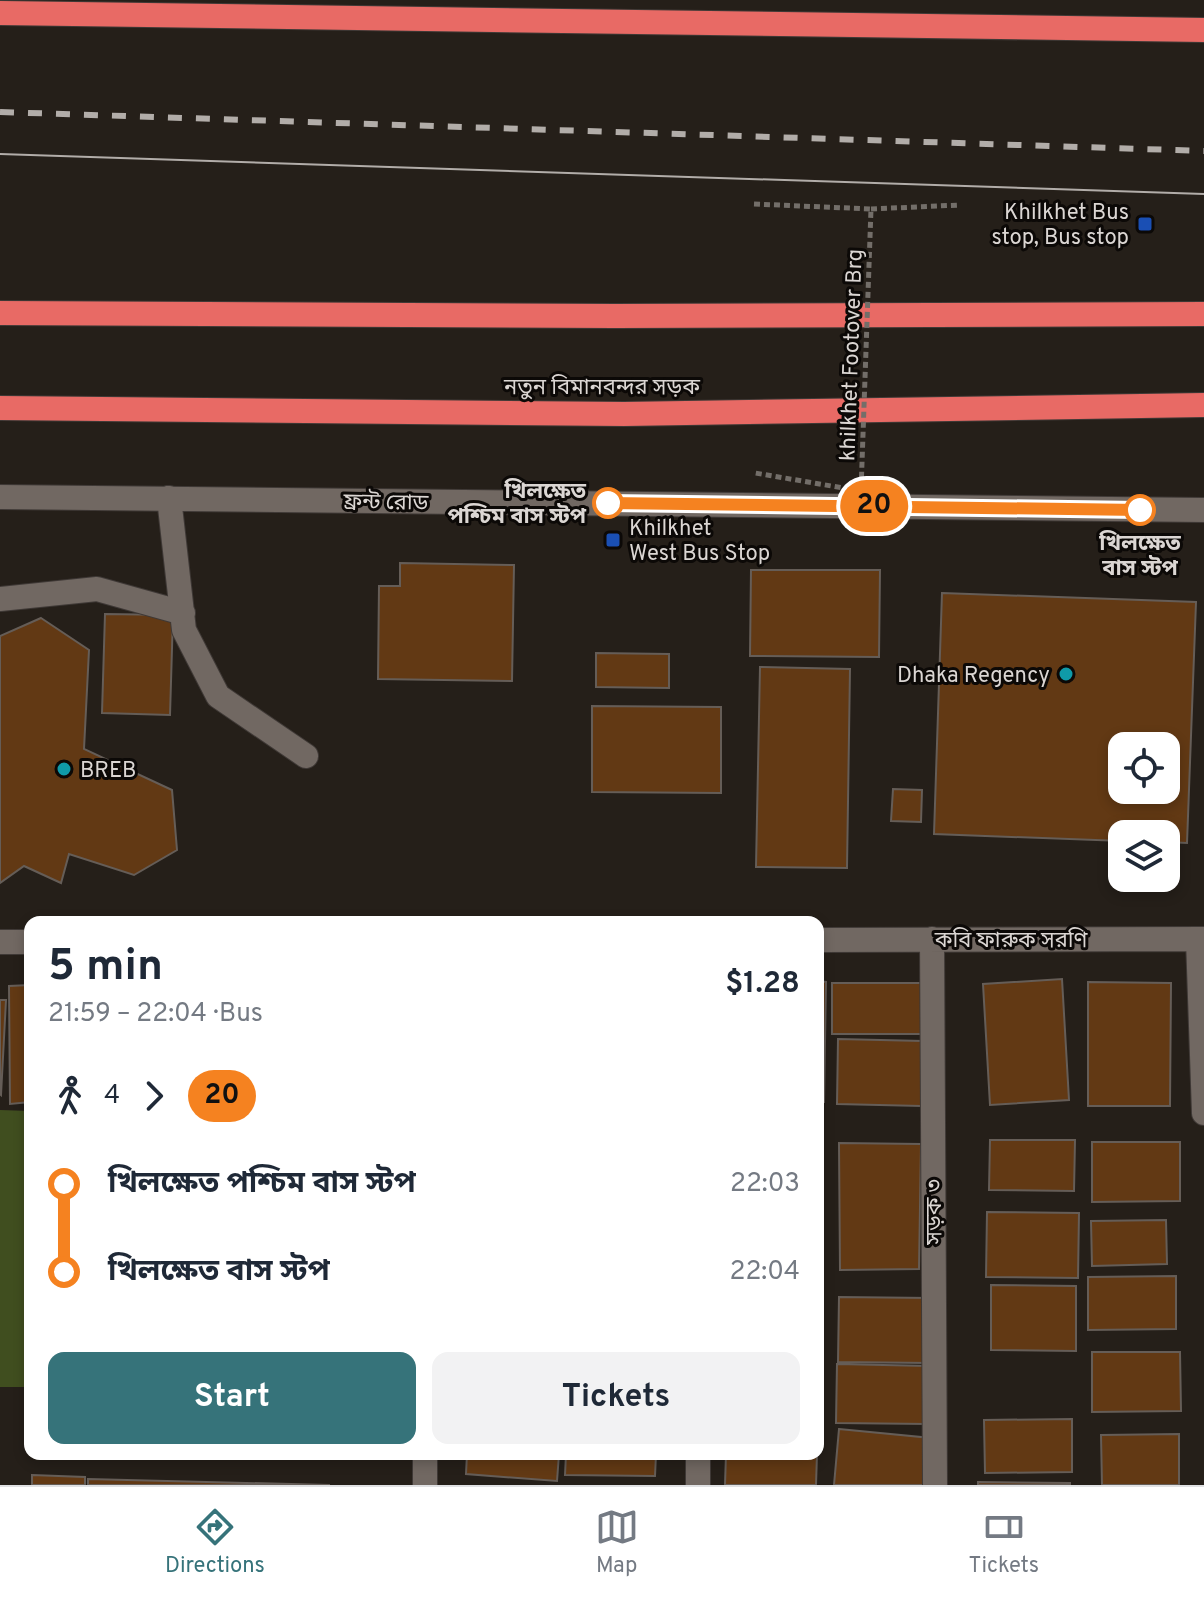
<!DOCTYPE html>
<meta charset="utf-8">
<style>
:root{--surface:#fff;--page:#f2f2f3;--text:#1f2937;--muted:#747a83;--line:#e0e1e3;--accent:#36737a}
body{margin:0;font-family:Overpass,"Noto Sans Bengali",sans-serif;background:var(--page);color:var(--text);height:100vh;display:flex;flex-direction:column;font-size:30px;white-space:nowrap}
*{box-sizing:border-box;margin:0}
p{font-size:26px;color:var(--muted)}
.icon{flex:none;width:44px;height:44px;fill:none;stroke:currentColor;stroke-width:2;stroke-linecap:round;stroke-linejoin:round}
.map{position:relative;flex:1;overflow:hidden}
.drawer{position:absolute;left:24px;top:916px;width:800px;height:544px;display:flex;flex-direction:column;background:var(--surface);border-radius:16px;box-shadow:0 4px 12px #0003}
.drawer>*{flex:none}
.badge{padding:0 16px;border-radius:26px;font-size:28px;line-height:52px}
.buttons{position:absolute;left:1108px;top:732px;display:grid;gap:16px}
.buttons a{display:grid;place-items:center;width:72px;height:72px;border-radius:16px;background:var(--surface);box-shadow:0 4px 12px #0003;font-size:40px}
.map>.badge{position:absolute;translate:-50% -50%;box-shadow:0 0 0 4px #fff}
.legs{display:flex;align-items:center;gap:12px;height:88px;padding:0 24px;font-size:26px}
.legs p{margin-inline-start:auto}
.summary{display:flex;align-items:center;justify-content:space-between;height:136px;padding:0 24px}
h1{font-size:44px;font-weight:700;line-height:60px}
.action{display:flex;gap:16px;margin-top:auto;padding:16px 24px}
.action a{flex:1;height:92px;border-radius:16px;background:var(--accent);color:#fff;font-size:32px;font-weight:700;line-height:92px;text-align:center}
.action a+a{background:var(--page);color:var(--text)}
ul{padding:0 24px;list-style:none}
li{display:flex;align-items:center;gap:28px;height:88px;font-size:30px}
li i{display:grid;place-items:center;width:12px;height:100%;margin:0 10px;background:currentColor}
li i::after{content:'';width:20px;height:20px;margin:-10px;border:6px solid;border-radius:50%;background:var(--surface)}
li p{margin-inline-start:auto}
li:first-child i{background:linear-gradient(#0000 50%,currentColor 0)}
li:last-child i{background:linear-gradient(currentColor 50%,#0000 0)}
.menu{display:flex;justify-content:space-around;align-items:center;height:112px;border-top:2px solid var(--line);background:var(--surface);font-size:22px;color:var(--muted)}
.menu a{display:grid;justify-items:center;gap:4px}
.menu .current{color:var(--accent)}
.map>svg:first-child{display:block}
.green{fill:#404e1f}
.building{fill:#623914;stroke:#655d57;stroke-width:2;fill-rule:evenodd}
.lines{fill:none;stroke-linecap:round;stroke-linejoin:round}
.minor-casing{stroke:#3f3936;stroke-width:26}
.highway-casing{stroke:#3f3936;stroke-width:26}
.path{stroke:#736e69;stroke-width:5;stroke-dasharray:6 4;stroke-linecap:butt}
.minor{stroke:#716862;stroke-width:24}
.highway{stroke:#e86a65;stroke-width:24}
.tram{stroke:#b2ada9;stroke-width:2}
.rail{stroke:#b2ada9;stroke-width:6;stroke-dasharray:14 14;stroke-linecap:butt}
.path-bridge{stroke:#736e69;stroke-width:5;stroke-dasharray:6 4;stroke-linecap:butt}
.line-1-casing{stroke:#fff;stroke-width:18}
.line-1{stroke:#f58220;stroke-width:12}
.transit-dot{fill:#1a4fb4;stroke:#0c0907;stroke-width:3}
.stop-1-dot{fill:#fff;stroke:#f58220;stroke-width:4}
.culture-dot{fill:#0f9aa8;stroke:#0c0907;stroke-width:3}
.labels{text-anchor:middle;stroke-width:6;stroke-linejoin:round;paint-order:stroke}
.poi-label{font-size:22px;fill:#dbd6d3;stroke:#0c0907;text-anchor:end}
.street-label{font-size:22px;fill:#dbd6d3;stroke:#0c0907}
.stop-label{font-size:22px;font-weight:bold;fill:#dbd6d3;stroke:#0c0907;text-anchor:end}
</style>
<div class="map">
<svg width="1204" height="1485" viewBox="0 0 1204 1485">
<rect width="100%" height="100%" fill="#251f19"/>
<path class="green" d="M0 1110 30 1111V1387H0Z"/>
<path class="building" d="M400 563 514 565 512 681 378 679 379 586H400Z
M751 570H880L879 657 750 656Z
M942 593 1196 602 1187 843 1166 842V834H1122V841L934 834ZM1122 746H1166V790H1122Z
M105 614 173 615 170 715 102 713Z
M41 618 89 650 84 749 172 790 177 850 134 875 69 854 61 883 24 866 0 883V636Z
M596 653 669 654V688L596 687Z
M760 667 850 669 847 868 756 867Z
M592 706 721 707V793L592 792Z
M893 789 922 790 921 822 891 821Z
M1062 979 1069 1100 990 1105 983 984Z
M28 980H30V1082H25Z
M818 981 826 982 824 1102H818Z
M1088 982 1171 983 1170 1106H1088Z
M832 983H921V1034H832Z
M30 985V1102L10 1104 9 986Z
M0 1000H6L1 1095 0 1094Z
M838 1039 923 1041 921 1106 837 1104Z
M990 1140H1075L1074 1191 989 1190Z
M1092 1142H1180V1201L1092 1202Z
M839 1143 921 1144 919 1269 840 1270Z
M987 1212 1079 1213 1078 1278 986 1277Z
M1166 1220 1167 1264 1092 1266 1091 1221Z
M1176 1276V1329L1088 1330V1277Z
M991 1285 1076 1286V1351L991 1350Z
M839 1297 931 1298 930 1363 838 1362Z
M1092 1352H1180L1181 1411 1092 1412Z
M837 1364 929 1366 928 1424 836 1423Z
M1072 1419V1472L985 1473 984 1420Z
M839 1429 931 1438 927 1485H834Z
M1179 1434V1485H1102L1101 1435Z
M467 1454H559L557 1481 466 1474Z
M566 1454H656L655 1476 565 1475Z
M726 1454H817L816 1485H725Z
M32 1475 85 1477V1485H32Z
M88 1479 330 1485H88Z
M978 1482 1070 1483V1485H978Z"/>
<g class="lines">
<g class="minor-casing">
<path id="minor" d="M0 497 1204 510
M169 498 184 630 218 696 306 756
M0 599 97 589 183 613
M932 939 935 1485
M1198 939 1204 1113
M818 940 1204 939
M0 942H30
M425 1454V1485
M698 1454V1485"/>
</g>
<g class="highway-casing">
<path id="highway" d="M0 13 1204 30
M0 313 615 316 1204 314
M0 408 624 414 1204 405"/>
</g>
<path class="path" d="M871 209 960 205"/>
<use href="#minor" class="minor"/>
<use href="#highway" class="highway"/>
<path class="tram" d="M0 154 1204 194"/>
<path class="rail" d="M0 112 1204 151"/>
<path class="path-bridge" d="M754 204 871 209 861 491 755 473"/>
</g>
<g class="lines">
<g class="line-1-casing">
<path id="line-1" d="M608 503 1140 510"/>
</g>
<use href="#line-1" class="line-1"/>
</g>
<g class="transit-dot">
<rect x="1137" y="216" width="16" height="16" rx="4"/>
<rect x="605" y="532" width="16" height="16" rx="4"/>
</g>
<g class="stop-1-dot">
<circle cx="608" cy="503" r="14"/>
<circle cx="1140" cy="510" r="14"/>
</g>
<g class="culture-dot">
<circle cx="1066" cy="674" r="8"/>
<circle cx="64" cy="769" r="8"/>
</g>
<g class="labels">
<g class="poi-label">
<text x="1129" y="219">Khilkhet Bus<tspan x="1129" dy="25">stop, Bus stop</tspan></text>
<text x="629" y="535" text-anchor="start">Khilkhet<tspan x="629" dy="25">West Bus Stop</tspan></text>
<text x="1050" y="682">Dhaka Regency</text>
<text x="80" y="777" text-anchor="start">BREB</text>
</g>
<g class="street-label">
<text transform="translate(850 355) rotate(-88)" y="8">khilkhet Footover Brg</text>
<text x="602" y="394">নতুন বিমানবন্দর সড়ক</text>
<text transform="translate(386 501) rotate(1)" y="8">ফ্রন্ট রোড</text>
<text x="1011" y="947">কবি ফারুক সরণি</text>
<text transform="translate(933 1212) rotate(-90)" y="8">সড়ক ৩</text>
</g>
<g class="stop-label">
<text x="586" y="498">খিলক্ষেত<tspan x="586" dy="25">পশ্চিম বাস স্টপ</tspan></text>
<text x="1140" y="550" text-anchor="middle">খিলক্ষেত<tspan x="1140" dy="25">বাস স্টপ</tspan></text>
</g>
</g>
</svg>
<div class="buttons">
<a><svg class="icon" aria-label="locate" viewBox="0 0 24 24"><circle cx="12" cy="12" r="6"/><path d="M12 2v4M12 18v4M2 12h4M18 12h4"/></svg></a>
<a><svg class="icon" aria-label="layers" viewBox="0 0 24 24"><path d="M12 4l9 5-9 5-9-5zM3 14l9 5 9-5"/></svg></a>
</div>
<b class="badge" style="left:874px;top:506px;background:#f58220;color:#111">20</b>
<section class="drawer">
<div class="summary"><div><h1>5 min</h1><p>21:59 – 22:04 · Bus</p></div><b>$1.28</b></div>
<div class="legs"><svg class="icon" aria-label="walk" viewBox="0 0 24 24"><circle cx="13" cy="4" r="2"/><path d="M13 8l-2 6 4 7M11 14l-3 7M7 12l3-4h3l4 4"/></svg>4<svg class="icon" aria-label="forward" viewBox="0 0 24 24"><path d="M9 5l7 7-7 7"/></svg><b class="badge" style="background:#f58220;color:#111">20</b></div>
<ul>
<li><i style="color:#f58220"></i><b>খিলক্ষেত পশ্চিম বাস স্টপ</b><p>22:03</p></li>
<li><i style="color:#f58220"></i><b>খিলক্ষেত বাস স্টপ</b><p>22:04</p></li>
</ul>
<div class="action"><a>Start</a><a>Tickets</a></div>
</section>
</div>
<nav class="menu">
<a class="current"><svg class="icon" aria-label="directions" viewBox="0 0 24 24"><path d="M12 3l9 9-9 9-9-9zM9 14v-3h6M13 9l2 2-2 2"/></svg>Directions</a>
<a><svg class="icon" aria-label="map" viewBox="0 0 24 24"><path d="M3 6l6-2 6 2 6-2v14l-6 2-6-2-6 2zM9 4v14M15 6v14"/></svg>Map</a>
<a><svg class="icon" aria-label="tickets" viewBox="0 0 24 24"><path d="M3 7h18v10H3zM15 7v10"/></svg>Tickets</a>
</nav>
